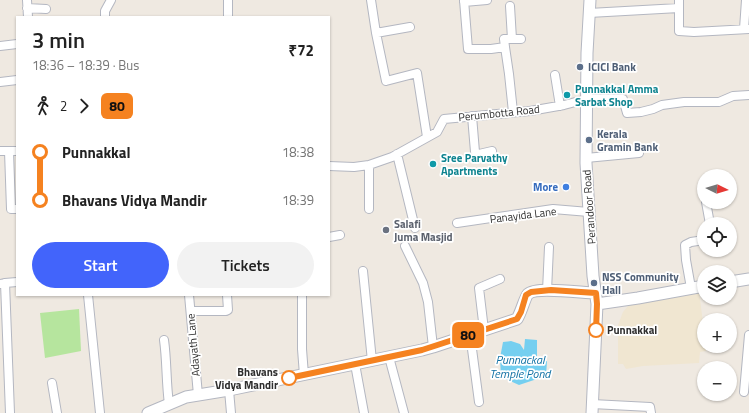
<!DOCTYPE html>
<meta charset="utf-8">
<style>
:root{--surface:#fff;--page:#f2f2f2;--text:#222;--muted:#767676;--accent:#4264fb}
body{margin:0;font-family:"Titillium Web",sans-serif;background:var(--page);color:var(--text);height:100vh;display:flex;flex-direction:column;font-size:15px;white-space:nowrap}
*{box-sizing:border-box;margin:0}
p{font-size:13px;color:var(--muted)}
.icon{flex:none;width:22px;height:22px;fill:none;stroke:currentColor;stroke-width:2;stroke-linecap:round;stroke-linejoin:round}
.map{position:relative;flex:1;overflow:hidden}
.side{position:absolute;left:16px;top:16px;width:314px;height:280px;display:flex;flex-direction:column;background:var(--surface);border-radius:0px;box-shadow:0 1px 3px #0004}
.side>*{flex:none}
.badge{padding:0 8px;border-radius:6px;font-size:14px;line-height:26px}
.needle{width:26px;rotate:95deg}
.controls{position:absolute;left:697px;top:169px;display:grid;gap:8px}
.controls a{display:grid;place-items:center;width:40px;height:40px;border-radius:50%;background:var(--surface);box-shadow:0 1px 3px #0004;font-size:20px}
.map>.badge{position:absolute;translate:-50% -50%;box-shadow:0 0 0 2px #fff}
.legs{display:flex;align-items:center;gap:6px;height:44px;padding:0 16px;font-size:13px}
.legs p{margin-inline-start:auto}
.headline{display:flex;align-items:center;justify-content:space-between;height:68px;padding:0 16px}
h1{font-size:22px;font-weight:600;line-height:30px}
.action{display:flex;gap:8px;margin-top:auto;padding:8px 16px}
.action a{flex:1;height:46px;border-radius:24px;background:var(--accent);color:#fff;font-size:16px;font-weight:600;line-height:46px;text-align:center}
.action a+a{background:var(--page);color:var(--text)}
ul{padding:0 16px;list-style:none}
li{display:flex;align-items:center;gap:14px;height:48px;font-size:15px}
li i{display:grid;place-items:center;width:6px;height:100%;margin:0 5px;background:currentColor}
li i::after{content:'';width:10px;height:10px;margin:-5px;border:3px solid;border-radius:50%;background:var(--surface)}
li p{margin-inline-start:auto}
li:first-child i{background:linear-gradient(#0000 50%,currentColor 0)}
li:last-child i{background:linear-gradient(currentColor 50%,#0000 0)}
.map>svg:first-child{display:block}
.education{fill:#f0e6d1}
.green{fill:#b6e59e}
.water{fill:#75cff0}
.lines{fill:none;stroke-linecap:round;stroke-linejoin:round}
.street-casing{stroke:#b4b7c1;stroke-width:10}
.secondary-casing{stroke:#b4b7c1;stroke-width:13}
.street{stroke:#fff;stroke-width:8}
.secondary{stroke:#fff;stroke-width:11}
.line-1-casing{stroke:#fff;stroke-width:9}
.line-1{stroke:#f58220;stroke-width:6}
.service-dot{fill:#5c6f8a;stroke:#fff;stroke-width:1.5}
.culture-dot{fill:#0f9aa8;stroke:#fff;stroke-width:1.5}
.shop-dot{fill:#3f7fe0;stroke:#fff;stroke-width:1.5}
.worship-dot{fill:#6b7280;stroke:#fff;stroke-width:1.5}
.stop-1-dot{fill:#fff;stroke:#f58220;stroke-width:2}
.labels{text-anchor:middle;stroke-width:3.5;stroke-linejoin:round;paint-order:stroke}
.service-label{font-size:11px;font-weight:bold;fill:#4e5e75;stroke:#fff;text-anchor:start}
.culture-label{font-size:11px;font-weight:bold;fill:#0d838f;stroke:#fff;text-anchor:start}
.street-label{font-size:11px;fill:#2e2e2e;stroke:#fff}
.shop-label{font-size:11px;font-weight:bold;fill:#366cbe;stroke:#fff;text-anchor:end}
.worship-label{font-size:11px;font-weight:bold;fill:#5b616d;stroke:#fff;text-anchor:start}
.stop-label{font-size:11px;font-weight:bold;fill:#2e2e2e;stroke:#fff;text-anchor:start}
.water-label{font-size:12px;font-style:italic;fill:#0d6fa3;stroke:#fff}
</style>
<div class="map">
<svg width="749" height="413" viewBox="0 0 749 413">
<rect width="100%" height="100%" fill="#efe9e1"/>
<path class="education" d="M699 291 704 331V346H706V351L700 352 699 363 643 366 626 369 623 364H618V325L623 312 634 299Z"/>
<path class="green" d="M79 309 81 351 45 358 40 313Z"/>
<path class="water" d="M525 339 537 340V361H547L546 376 519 385 501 377 500 358 503 342 511 341 520 344 524 350Z"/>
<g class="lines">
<g class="street-casing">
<path id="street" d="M27 0 28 17
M228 0V17
M371 0 376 33
M464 0 468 49H491L505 47 509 74 513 112
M679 0V31L694 32 749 29
M464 2 487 0
M510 6 512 39
M27 8 46 9
M589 13 679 8
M105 17V11L111 0
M410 27 376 33 386 81 417 73 427 137
M744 29 746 0
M0 46 17 44
M505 47 504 39H521
M555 75 560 106
M0 82 17 80
M472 116 475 152 479 154 492 151
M0 151H17
M9 151 11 209H17
M397 154 415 228
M586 158 639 153
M369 165V209
M329 166 354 167 369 165 392 157 437 132 444 119 530 111 564 105 587 99H623L627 113 641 112 653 109 662 105 684 102H719L733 96 749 95
M706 202 710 224
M457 223 553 209 589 212
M329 237 340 235
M405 246 423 283 428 302 433 347
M363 271 372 361
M5 283 17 282
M0 284 5 283 10 413
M691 288 686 260 685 245 691 242 704 240
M547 291 549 247
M88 295 100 413
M189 295 198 395
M302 295V349L304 375
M191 311H226L228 310 227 295
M484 330 479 288 500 279
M470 334 479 402
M164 340C167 361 166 382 169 404
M389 357 404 413
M355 364 364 413
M52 383 57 413
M229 390 231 413
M744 392 749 335
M592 404 650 407 651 413"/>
</g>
<g class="secondary-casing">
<path id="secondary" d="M590 0 587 53 586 163 593 276 597 304 592 413
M730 282 749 279
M597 304 638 298 704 286
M148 413 186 397 229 390 422 350 433 347 517 319C521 313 525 297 528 294 536 286 583 293 596 293"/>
</g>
<use href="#street" class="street"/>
<use href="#secondary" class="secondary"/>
</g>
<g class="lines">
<g class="line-1-casing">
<path id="line-1" d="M289 378 422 350 517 319 521 312 526 295 531 292 551 290 596 293 597 304 596 330"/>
</g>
<use href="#line-1" class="line-1"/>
</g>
<g class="service-dot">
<circle cx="580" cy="67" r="4"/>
<circle cx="589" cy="140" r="4"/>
<circle cx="594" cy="283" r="4"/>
</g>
<g class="culture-dot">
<circle cx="567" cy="95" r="4"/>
<circle cx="433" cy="164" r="4"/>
</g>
<circle class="shop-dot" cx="566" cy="187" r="4"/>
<circle class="worship-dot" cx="386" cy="230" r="4"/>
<g class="stop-1-dot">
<circle cx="596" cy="330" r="7"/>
<circle cx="289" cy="378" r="7"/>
</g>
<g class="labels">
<g class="service-label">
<text x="588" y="71">ICICI Bank</text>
<text x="597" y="138">Kerala<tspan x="597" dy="13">Gramin Bank</tspan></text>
<text x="602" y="281">NSS Community<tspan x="602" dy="13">Hall</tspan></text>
</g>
<g class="culture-label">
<text x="575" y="93">Punnakkal Amma<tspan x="575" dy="13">Sarbat Shop</tspan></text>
<text x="441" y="162">Sree Parvathy<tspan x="441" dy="13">Apartments</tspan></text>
</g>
<g class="street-label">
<text transform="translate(499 113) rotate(-6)" y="4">Perumbotta Road</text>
<text transform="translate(589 207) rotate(-94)" y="4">Perandoor Road</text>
<text transform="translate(523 215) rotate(-7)" y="4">Panayida Lane</text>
<text transform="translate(193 345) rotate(-95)" y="4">Adayath Lane</text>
</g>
<g class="shop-label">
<text x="558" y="191">More</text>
</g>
<g class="worship-label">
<text x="394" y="228">Salafi<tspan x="394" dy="13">Juma Masjid</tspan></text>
</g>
<g class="stop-label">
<text x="607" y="334">Punnakkal</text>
<text x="278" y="376" text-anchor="end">Bhavans<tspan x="278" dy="13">Vidya Mandir</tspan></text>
</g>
<g class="water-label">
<text x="520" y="364">Punnackal<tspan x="520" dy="14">Temple Pond</tspan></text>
</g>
</g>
</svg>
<div class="controls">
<a><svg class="needle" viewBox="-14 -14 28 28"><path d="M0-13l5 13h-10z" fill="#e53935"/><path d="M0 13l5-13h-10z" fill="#767676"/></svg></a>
<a><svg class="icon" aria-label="locate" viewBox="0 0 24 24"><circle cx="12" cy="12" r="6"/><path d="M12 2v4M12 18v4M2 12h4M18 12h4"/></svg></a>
<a><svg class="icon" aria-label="layers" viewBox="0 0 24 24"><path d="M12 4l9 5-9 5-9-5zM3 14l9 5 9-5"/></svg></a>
<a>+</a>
<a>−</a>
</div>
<b class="badge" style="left:468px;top:335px;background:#f58220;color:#111">80</b>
<section class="side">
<div class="headline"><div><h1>3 min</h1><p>18:36 – 18:39 · Bus</p></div><b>₹72</b></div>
<div class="legs"><svg class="icon" aria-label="walk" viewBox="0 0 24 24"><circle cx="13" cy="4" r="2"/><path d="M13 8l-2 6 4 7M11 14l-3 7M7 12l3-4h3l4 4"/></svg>2<svg class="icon" aria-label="forward" viewBox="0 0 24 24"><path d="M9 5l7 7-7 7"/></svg><b class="badge" style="background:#f58220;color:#111">80</b></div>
<ul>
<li><i style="color:#f58220"></i><b>Punnakkal</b><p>18:38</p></li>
<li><i style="color:#f58220"></i><b>Bhavans Vidya Mandir</b><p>18:39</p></li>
</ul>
<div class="action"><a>Start</a><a>Tickets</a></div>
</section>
</div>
